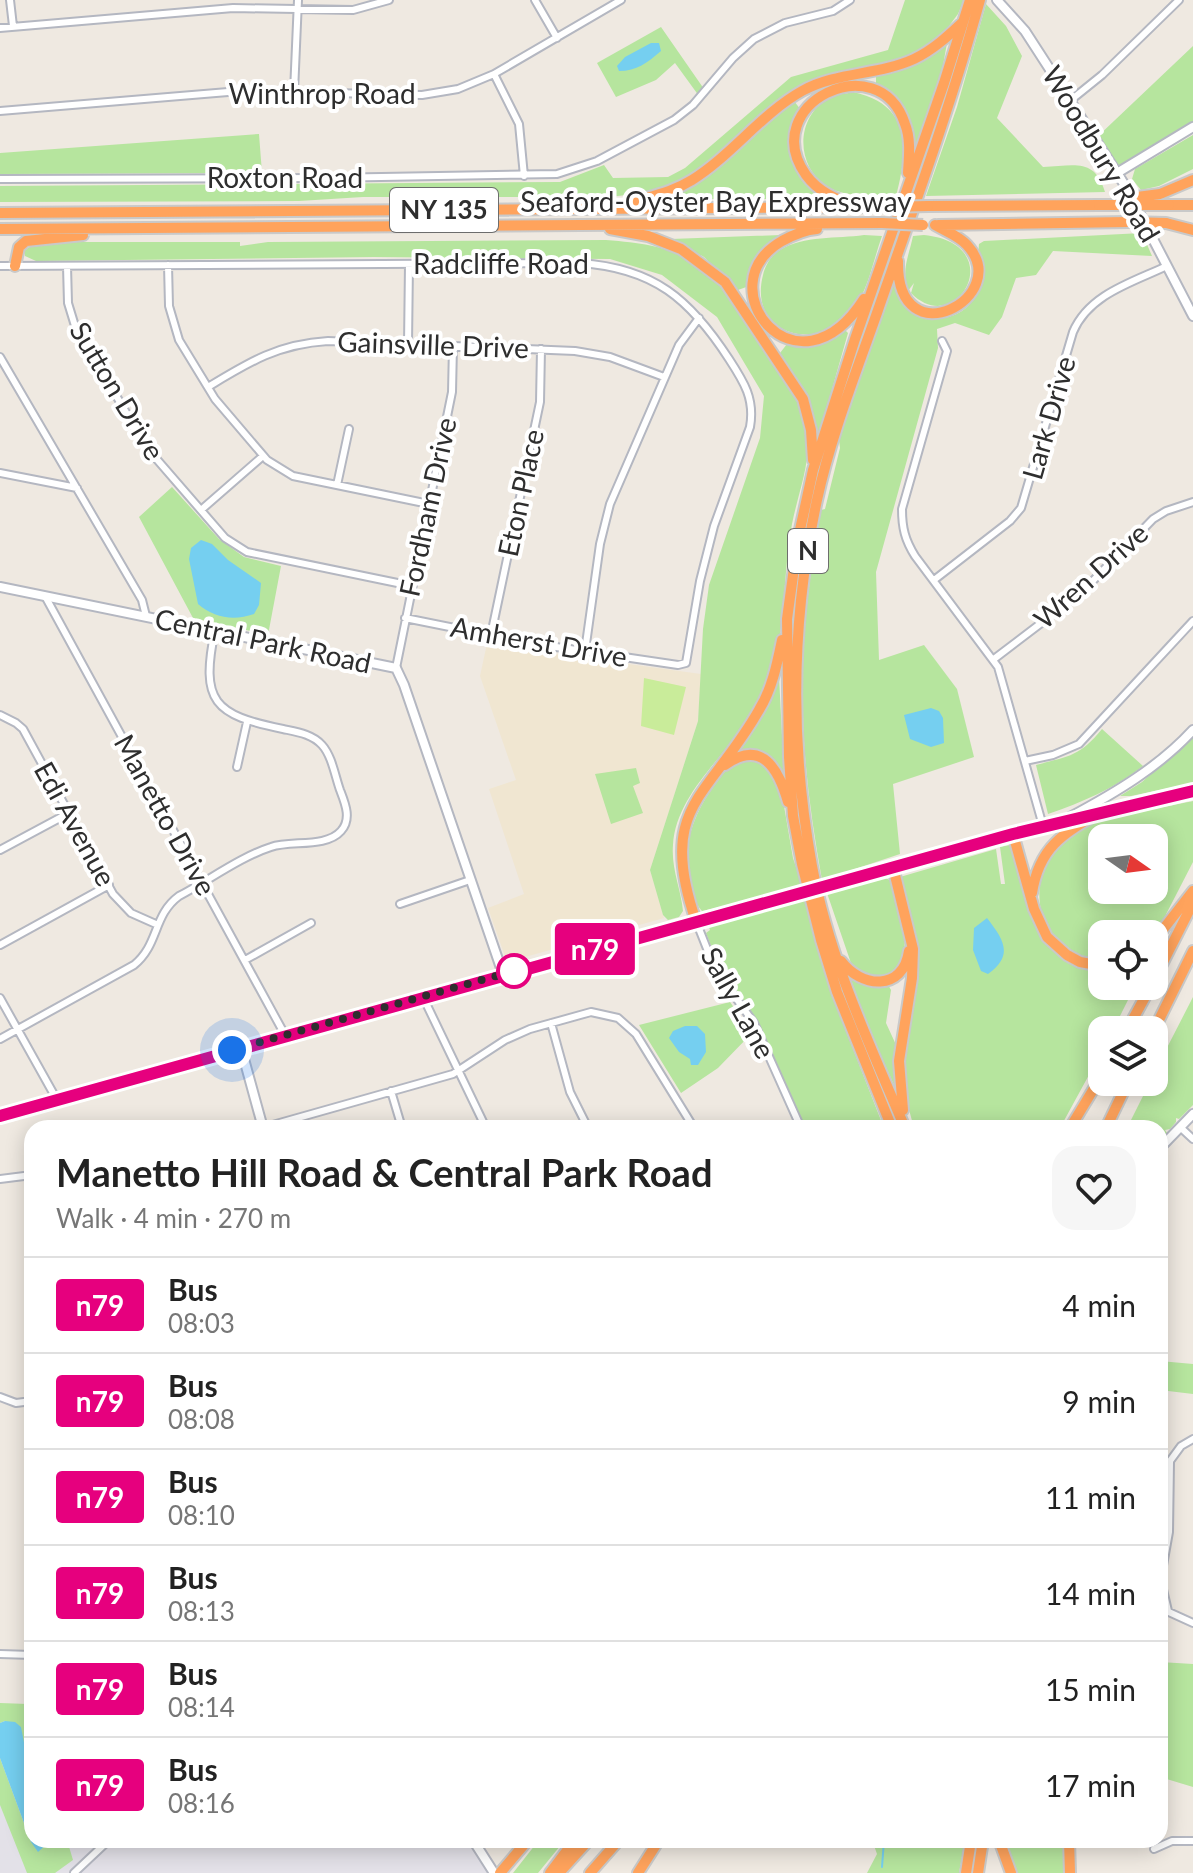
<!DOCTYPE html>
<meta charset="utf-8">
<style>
:root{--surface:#fff;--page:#f6f6f6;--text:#222;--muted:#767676;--line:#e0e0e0}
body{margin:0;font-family:Lato,sans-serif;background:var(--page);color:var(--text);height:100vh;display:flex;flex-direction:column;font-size:30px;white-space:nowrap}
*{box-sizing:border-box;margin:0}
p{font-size:26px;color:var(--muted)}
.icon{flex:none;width:44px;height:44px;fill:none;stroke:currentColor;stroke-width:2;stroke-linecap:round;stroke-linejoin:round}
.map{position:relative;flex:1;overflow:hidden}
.panel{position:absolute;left:24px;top:1120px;width:1144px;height:728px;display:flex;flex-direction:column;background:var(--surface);border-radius:24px;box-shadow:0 4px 20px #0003}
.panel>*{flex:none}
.badge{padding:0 16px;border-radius:6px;font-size:28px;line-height:52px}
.needle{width:52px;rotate:104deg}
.tools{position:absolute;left:1088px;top:824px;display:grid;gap:16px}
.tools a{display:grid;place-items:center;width:80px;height:80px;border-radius:16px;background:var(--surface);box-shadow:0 4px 20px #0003;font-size:40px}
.you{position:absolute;width:40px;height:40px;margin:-20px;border:6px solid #fff;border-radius:50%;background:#1a73e8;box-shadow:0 0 0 12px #1a73e833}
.map>.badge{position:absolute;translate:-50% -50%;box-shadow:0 0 0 4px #fff}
.round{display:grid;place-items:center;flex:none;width:84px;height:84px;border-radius:24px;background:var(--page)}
.headline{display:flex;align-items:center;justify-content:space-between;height:136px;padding:0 32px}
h1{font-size:38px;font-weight:700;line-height:60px}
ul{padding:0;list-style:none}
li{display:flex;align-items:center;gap:24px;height:96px;padding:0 32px;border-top:2px solid var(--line)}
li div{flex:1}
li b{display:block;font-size:30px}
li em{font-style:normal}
li .badge{min-width:88px;font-weight:700;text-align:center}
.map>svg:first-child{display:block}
.industrial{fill:#e3e1e8}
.education{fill:#f0e6d1}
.green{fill:#b6e59e;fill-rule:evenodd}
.pitch{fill:#c9ec9a}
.water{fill:#75cff0}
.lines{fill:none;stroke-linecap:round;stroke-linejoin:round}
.stream{stroke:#75cff0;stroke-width:2}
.street-casing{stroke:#b4b7c1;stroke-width:10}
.secondary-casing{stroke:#b4b7c1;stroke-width:12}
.highway-casing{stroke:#c9c9c9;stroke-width:14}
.street{stroke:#fff;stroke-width:6}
.secondary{stroke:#fff;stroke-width:8}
.highway{stroke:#ffa35c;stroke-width:10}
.secondary-bridge-casing{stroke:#b4b7c1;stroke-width:12;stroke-linecap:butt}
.highway-bridge-casing{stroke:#c9c9c9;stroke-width:14;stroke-linecap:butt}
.secondary-bridge{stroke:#fff;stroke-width:8}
.highway-bridge{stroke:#ffa35c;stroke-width:10}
.line-casing{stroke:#fff;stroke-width:18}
.line{stroke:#e6007e;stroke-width:12}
.walk{stroke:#2e2e2e;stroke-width:8;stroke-dasharray:0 14.4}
.stop-dot{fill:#fff;stroke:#e6007e;stroke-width:4}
.labels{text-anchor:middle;stroke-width:8;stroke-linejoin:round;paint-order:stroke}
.shield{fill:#fff;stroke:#6d6d6d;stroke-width:2}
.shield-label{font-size:26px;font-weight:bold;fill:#2e2e2e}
.street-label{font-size:28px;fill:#2e2e2e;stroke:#fff}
</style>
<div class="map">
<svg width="1193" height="1873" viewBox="0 0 1193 1873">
<rect width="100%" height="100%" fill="#efe9e1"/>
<path class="industrial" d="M0 1705 32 1707V1840H472L491 1873H0Z"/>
<path class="education" d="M488 639 533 651 701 674 698 721 650 870 664 918 507 962 488 908 524 894 489 789 516 780 480 676Z"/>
<path class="green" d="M905 0H964L958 14 943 34 920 51 889 62 816 79 775 106 698 172 662 191 609 197H363L299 201 0 202V186L560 182 604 165 613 178 668 177 685 168 791 77 888 50Z
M986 4 1006 26 1022 56 997 118 1043 167C1073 166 1095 157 1105 192L926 196 957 107Z
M661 27 704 89 699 96 675 63 656 80 616 97 597 63Z
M947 43 942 71 911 161C913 127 909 104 876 86V74Z
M1193 46V122L1117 173 1095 139Z
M853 92C910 104 909 147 896 196 875 195 847 198 828 187 795 167 795 117 829 98 835 94 846 94 853 92Z
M794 101 801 110C789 151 786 165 821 195L784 199H670L669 197 698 183Z
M259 134 262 173 0 174V153Z
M1193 135V169L1159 186 1141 190 1132 179 1135 169Z
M1142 233 1152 256 1053 251 1036 275 1016 278 1002 317 989 335 955 323 937 329 938 348 876 572 879 660 924 645 957 689 974 757 893 784 900 854 822 880C812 824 804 769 803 713 800 646 809 576 821 510L825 509 840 448 839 440 894 279C902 327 964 332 979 288 985 272 977 259 979 244L984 241Z
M781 235 755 261 749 286 738 290 704 257 671 239Z
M864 235 882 236C874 258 869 286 856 306 823 356 747 337 763 275 765 266 771 255 780 250 804 235 837 239 864 235Z
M924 235C1011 244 957 340 911 293L914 283 908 291C901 269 909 256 913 236Z
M606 240C688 246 707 262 752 329 773 360 802 391 807 429 812 461 798 493 792 524 781 582 788 649 760 702 735 749 676 790 673 845 671 868 681 889 683 911L679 917 668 920 663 915 650 870 698 721 703 629 709 585 760 438 764 396 717 317 662 275 610 259 374 257 36 261 25 256 24 251 35 243 54 242H240V246L268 242Z
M845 330 848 333 819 435 815 434 803 389 780 353 787 344C811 348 827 346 845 330Z
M172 487 219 539 244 557 281 566 268 635 193 618 139 517Z
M777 675 779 676 784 775C774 752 758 751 735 754Z
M1102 729 1143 766C1113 789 1083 802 1048 814L1036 765C1069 756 1079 757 1102 729Z
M1193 736V783L1131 796H1120L1142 782Z
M743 760H755L766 764 780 783 793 858 802 885 749 901 702 911C698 907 695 900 692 891 680 854 690 821 711 790 721 776 727 766 743 760Z
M636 768 640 783 633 786 643 813 611 824 595 774Z
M1193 801V862L1160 926 1153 934H1102V960C1037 964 1020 876 1063 838 1084 819 1163 808 1193 801ZM1102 838H1154V890H1102Z
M1010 845 1015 852C1028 900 1037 970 1102 970V986H1135L1113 1030H1102V1051L1060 1128H914L905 1095 902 1067 914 991 900 877 996 849 1001 884H1005L1000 847Z
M880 876 890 880C899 912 916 946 894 974L869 979 853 969 827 893Z
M805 899 823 965 844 1026 884 1128H799L740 994 722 974 706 933 710 930 709 927Z
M852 976 887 983 891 990 886 1023 897 1047 898 1094 868 1027 850 977Z
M1193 997V1105L1179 1119 1176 1118V1122L1170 1129 1165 1130 1167 1133 1160 1141V1128H1127L1150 1082H1154V1073Z
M730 1002 752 1033 718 1068 681 1093 639 1025Z
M1160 1361 1193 1364V1394L1160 1390Z
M1160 1662 1193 1664V1787L1160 1777Z
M0 1703 28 1704 32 1718V1771L5 1721 0 1723Z
M0 1758 31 1842 46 1844V1840H67L73 1860 55 1873H27L0 1805Z
M539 1840H565L538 1873H513Z
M872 1840H965L959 1873H867L877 1854Z
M1004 1840H1064L1066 1873H1015Z"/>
<path class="pitch" d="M644 678 686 687 674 735 641 726Z"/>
<path class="water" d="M651 43H659L661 51C647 63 637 71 619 71L617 66 625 57Z
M201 540 212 544 228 560 261 583 259 605 254 614C234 621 214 618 198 604L189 559 191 548Z
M931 708 939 711 943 718 944 743 931 747 910 739 904 715Z
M987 918C1004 940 1014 955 988 974L981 971 973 950 974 928Z
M685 1026H697L705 1034 706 1052 698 1065H691L690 1059 679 1052 669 1038 673 1031Z
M5 1721 15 1722 21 1727 28 1763 32 1771V1840H46L47 1844 38 1852 31 1842 0 1758V1723Z"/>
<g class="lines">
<path class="stream" d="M882 1867 884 1840"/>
<g class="street-casing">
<path id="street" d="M10 0 13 26
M535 0 557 38
M0 28 233 8 353 10 389 0
M494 74 519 124 524 176
M294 92 298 0
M1071 100 1102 75 1179 0
M0 111 240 91 422 95 458 89 494 74 621 0
M0 179 324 178 557 174 597 161 674 120 693 105 733 58 754 39 785 23 833 11 850 0
M168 265 169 306 179 340 215 399 267 460 293 476 429 504
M0 266 580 263C654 268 690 299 729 359 744 382 755 399 750 427L714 526 700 581 686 663 678 665 529 643 405 618
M67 266 68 303 75 326 147 448 225 538 247 552 412 586
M942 341 947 351 902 509C902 528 905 540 915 556L998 667 1043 826
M408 344 409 264
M0 357 142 600 146 616
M208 387C249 362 278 344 328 341L575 351 610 357 664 377
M0 473 77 488
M337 485 349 429
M201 510 263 456
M934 580 1010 521 1021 508 1073 332C1089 294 1133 282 1167 266
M45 596 285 1035
M491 635 540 402 541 349
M585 651 600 544 610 504 679 345 699 318
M994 659 1082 592 1153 519 1166 511 1193 502
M396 668 452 392 453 346
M0 715 16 723 23 729 113 894 131 913 158 925
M1025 761 1053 755 1079 744 1193 621
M237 767 247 722
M0 850 69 813
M400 904 470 880
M696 921 715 969 754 1023 801 1128
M0 945 109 885
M245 960 311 923
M423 997 486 1128
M0 998 57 1100
M551 1023 570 1092 588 1128
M0 1039 134 965C159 945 153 915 179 896 208 881 240 857 271 847 291 840 326 848 341 831 352 819 345 803 340 790 335 776 332 756 322 745 312 734 297 732 283 729 214 715 200 702 215 630
M391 1091 402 1128
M1180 1127 1193 1139
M262 1128 453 1074 505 1040 530 1029 591 1012 618 1018 636 1034 694 1128
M0 1179 32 1175
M0 1397 16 1403 32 1401
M1161 1581 1168 1611
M1160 1582 1169 1532 1170 1461 1181 1446 1193 1439
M1160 1608 1193 1623
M0 1654 32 1655
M1154 1849 1172 1841H1193
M74 1873 109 1840"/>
</g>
<g class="secondary-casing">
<path id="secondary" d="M997 0 1025 31 1126 187 1193 316
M1117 173 1193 127
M0 587 396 668 404 685 503 974
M1070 817C1115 793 1159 767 1193 730
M843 881 1043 826 1193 791
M241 1048 263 1128
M0 1116 787 896
M1160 1148 1193 1114
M473 1840 494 1873"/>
</g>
<g class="highway-casing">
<path id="highway" d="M1160 194 1193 180
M853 203C836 201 817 190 806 175 756 104 879 44 905 124 911 139 909 157 908 173
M1169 205H1193
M928 206 1099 205
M618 207C643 197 668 195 692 180 732 155 761 114 802 91 836 72 879 75 914 59 933 50 948 36 963 22
M0 213 887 207
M1166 223 1193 230
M938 225 1128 222
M0 229 882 223
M610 229 648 236 681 249 725 282 803 399 811 430 813 460
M817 229C804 230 793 235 782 241 704 286 797 404 864 299
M898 261C896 360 1015 297 967 245 959 236 945 231 935 225
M15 266 19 247 26 241 83 235
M725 765C762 738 779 770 788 802
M1013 834 1034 909 1047 937 1067 955 1080 962 1102 966
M893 867 913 949 912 978 899 1061 903 1110
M1032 893C1039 848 1062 834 1099 813
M696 921C656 806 709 798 759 710 772 689 777 664 782 640
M1154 941 1193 891
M841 961C861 988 903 992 909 951
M1154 980 1193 903
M1127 1030 1151 986
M1154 1030 1193 951
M892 1128 837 992 821 940 802 864 793 816 789 757 787 619 798 539 813 470 855 339 944 83 970 0
M905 1128C869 1043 829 958 812 866 790 745 791 620 817 500 831 435 856 373 878 310 914 207 951 105 980 0
M1070 1128 1102 1075
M1106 1128 1128 1082
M999 1840 1011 1873
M1069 1840 1070 1873
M500 1873 528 1840
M550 1873 575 1840
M559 1873 589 1840
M590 1873 619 1840
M638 1873 659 1840
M966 1873 971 1840
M978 1873 983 1840"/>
</g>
<use href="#street" class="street"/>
<use href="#secondary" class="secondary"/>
<use href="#highway" class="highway"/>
<g class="secondary-bridge-casing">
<path id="secondary-bridge" d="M787 896 843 881"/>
</g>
<g class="highway-bridge-casing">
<path id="highway-bridge" d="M1122 199 1160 194
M1099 205H1169
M887 207 928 206
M1128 222 1166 223
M882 223 923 225"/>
</g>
<use href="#secondary-bridge" class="secondary-bridge"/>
<use href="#highway-bridge" class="highway-bridge"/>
</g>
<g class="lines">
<g class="line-casing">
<path id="line" d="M0 1116 1013 834 1193 791"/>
</g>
<use href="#line" class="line"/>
<path class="walk" d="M232 1050 514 971"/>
</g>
<circle class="stop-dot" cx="514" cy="971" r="16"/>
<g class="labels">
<g class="shield">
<rect x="390" y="188" width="108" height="44" rx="6"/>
<rect x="788" y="529" width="40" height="44" rx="6"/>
</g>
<g class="shield-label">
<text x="444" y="219">NY 135</text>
<text x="808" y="560">N</text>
</g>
<g class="street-label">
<text x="322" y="104">Winthrop Road</text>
<text transform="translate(1101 154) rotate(59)" y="10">Woodbury Road</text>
<text x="285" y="188">Roxton Road</text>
<text x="716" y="212">Seaford-Oyster Bay Expressway</text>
<text x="501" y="274">Radcliffe Road</text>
<text transform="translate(433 345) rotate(2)" y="10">Gainsville Drive</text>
<text transform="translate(117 391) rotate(59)" y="10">Sutton Drive</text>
<text transform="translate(1049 418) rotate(-74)" y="10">Lark Drive</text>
<text transform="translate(521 493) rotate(-78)" y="10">Eton Place</text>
<text transform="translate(428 507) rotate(-78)" y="10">Fordham Drive</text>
<text transform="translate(1091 576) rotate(-42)" y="10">Wren Drive</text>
<text transform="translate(263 641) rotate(12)" y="10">Central Park Road</text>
<text transform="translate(539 642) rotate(10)" y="10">Amherst Drive</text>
<text transform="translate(165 815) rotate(61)" y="10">Manetto Drive</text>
<text transform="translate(75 824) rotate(61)" y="10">Edi Avenue</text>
<text transform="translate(738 1003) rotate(61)" y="10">Sally Lane</text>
</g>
</g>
</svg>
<div class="tools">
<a><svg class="needle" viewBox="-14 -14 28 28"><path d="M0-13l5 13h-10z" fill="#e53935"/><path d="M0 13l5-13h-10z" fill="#767676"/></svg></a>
<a><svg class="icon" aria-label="locate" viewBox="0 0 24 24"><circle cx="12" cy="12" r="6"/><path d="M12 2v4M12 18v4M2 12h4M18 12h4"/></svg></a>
<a><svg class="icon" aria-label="layers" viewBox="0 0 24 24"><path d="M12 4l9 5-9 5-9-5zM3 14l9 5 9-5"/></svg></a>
</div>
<div class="you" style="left:232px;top:1050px"></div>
<b class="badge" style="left:595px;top:949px;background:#e6007e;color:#fff">n79</b>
<section class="panel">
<div class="headline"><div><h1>Manetto Hill Road &amp; Central Park Road</h1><p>Walk · 4 min · 270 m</p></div><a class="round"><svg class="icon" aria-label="heart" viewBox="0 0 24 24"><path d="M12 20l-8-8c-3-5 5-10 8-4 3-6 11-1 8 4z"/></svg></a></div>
<ul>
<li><span class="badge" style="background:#e6007e;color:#fff">n79</span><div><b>Bus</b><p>08:03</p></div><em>4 min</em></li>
<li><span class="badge" style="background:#e6007e;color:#fff">n79</span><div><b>Bus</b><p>08:08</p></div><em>9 min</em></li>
<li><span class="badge" style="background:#e6007e;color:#fff">n79</span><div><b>Bus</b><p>08:10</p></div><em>11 min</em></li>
<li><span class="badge" style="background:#e6007e;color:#fff">n79</span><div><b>Bus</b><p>08:13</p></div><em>14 min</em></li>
<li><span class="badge" style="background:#e6007e;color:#fff">n79</span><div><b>Bus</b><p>08:14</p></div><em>15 min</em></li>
<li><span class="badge" style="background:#e6007e;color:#fff">n79</span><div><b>Bus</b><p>08:16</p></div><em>17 min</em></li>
</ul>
</section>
</div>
